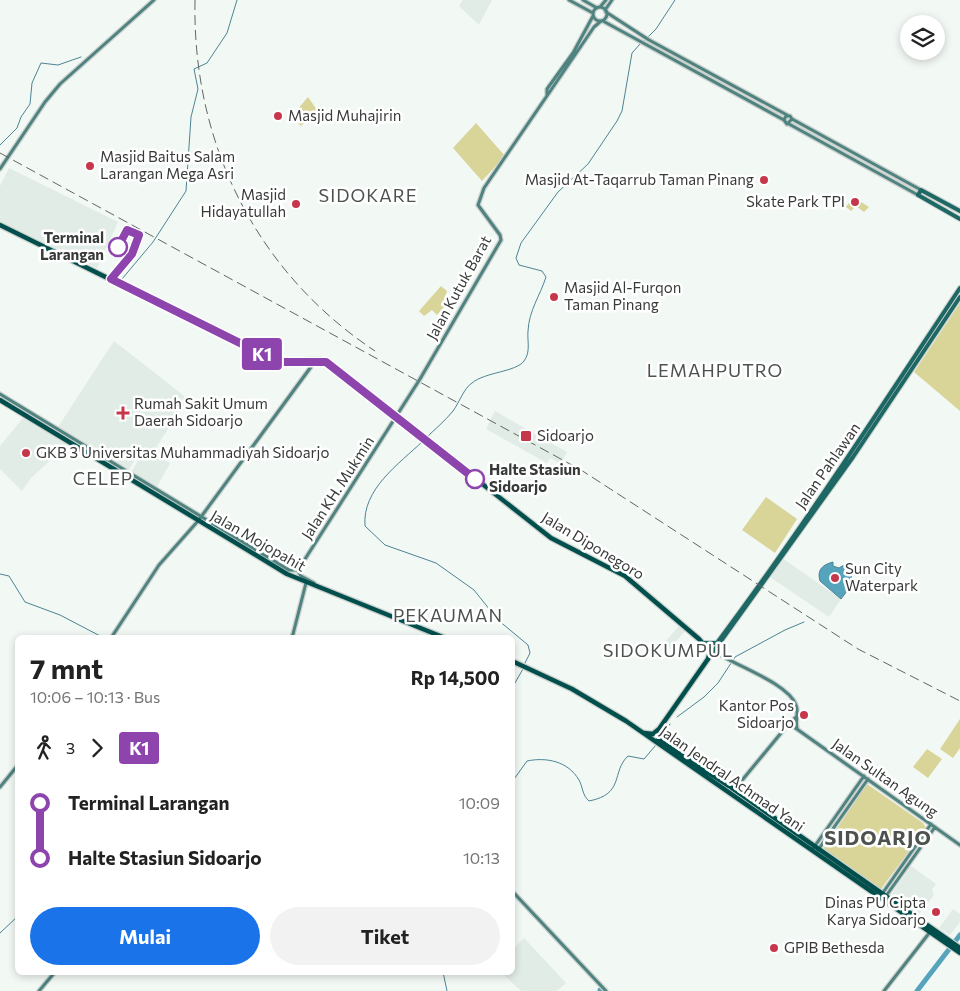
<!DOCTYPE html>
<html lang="id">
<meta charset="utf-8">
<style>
:root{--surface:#fff;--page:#f2f2f2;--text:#222;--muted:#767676;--accent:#1a73e8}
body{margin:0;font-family:Commissioner,sans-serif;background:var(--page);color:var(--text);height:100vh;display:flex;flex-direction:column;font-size:19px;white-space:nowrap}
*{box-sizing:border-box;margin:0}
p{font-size:16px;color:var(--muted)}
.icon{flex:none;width:28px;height:28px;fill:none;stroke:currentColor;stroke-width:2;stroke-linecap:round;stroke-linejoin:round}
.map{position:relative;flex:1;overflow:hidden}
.details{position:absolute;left:15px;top:635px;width:500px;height:340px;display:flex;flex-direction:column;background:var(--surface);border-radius:8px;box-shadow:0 2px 8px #0003}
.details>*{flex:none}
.badge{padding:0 10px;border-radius:4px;font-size:18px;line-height:32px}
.fabs{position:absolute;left:900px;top:15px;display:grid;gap:10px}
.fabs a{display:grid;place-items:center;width:45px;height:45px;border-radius:50%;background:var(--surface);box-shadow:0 2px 8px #0003;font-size:25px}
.map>.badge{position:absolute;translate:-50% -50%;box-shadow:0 0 0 2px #fff}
.legs{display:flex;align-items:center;gap:8px;height:55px;padding:0 15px;font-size:16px}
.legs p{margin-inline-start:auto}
.head{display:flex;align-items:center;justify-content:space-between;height:85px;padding:0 15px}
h1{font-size:28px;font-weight:700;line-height:38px}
.action{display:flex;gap:10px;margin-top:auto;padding:10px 15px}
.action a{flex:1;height:58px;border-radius:30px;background:var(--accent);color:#fff;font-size:20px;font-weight:700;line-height:58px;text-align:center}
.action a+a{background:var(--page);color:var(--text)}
ul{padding:0 15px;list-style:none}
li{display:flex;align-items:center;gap:18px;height:55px;font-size:19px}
li i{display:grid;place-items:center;width:8px;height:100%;margin:0 6px;background:currentColor}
li i::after{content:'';width:12px;height:12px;margin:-6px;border:4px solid;border-radius:50%;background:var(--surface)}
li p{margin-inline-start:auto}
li:first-child i{background:linear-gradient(#0000 50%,currentColor 0)}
li:last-child i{background:linear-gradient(currentColor 50%,#0000 0)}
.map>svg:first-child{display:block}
.built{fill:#e0ece5}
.green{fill:#d9d498}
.water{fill:#56a4bb;stroke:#4d8494}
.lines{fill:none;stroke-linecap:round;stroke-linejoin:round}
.stream{stroke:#4d8494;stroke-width:1}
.river{stroke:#56a4bb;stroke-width:5}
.secondary-casing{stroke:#cdd2cf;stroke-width:5.5}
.primary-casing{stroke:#cdd2cf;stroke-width:6}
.highway-casing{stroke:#cdd2cf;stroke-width:7}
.secondary{stroke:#4e8380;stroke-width:3}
.primary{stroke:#1d6865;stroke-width:4}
.highway{stroke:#004f4c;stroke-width:4.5}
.rail{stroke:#636664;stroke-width:1;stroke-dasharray:10 5;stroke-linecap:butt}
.line-1-casing{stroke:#fff;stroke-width:11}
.line-1{stroke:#8e44ad;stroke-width:8}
.poi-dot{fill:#c7374c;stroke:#fff;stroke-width:2}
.stop-1-dot{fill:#fff;stroke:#8e44ad;stroke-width:2.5}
.labels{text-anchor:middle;stroke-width:5;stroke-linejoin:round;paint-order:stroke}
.poi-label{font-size:15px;fill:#383a39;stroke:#fff;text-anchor:start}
.stop-label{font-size:15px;font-weight:bold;fill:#383a39;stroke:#fff;text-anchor:end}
.street-label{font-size:15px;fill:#383a39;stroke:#fff}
.quarter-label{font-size:18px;letter-spacing:1px;fill:#4d524f;stroke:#fff}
.district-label{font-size:20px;font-weight:bold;letter-spacing:1px;fill:#4d524f;stroke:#fff}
</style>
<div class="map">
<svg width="960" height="991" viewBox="0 0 960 991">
<rect width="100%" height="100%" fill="#f2f8f4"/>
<path class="built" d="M463 0H492L479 25 459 6Z
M9 168 118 222 97 268 0 221V186Z
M114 341 188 399 153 452 170 463 157 487 132 471 141 455 139 454 129 469 58 427Z
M495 411 567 452 561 464 550 458 547 463 486 429Z
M23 418 68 444 31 478 22 491 0 469V446Z
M782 558 841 599 829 617 770 577Z
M679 626 685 631 670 648 665 642Z
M911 866 936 884 932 889 934 895 919 914 891 895Z
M953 909 960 914V922L950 935 939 928Z
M524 938 566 983 557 991H521L502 973 512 972 513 949Z"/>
<path class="green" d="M308 97 317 110 301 126 296 121 302 115 297 110Z
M476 123 505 156 482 181 453 148Z
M853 197 869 207 864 212 856 206 851 211 846 207Z
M441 286 447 291 443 303 445 306 437 315 432 310 424 316 419 311Z
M960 303V411L914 372Z
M766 497 797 519 775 553 742 530Z
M960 719V748L953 758 940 749Z
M927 749 942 759 928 778 913 767Z
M867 784 923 823 926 828 881 889 823 849Z"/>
<path class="water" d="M833 562V566L839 568 844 565 849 568 853 583 841 599 820 581C817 571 821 565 833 562Z"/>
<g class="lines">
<path class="stream" d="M644 41 656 29 675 0
M0 145 17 128 21 117 30 104 32 83 41 63 58 65 81 57
M122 279 153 242 186 191 191 117 198 89 194 69 207 63 227 33 237 0
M426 438C435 429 445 421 453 411 459 403 464 388 472 383 485 372 516 372 524 361 531 352 527 340 528 331 529 310 540 296 546 277L542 271 519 265 516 258 521 243 558 192 588 164 617 121 622 111 632 53 641 43
M423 441C399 464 362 489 365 526L385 545 436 563 474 590 498 620 528 645 530 653 524 665
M0 574 9 576 25 602 60 615 104 638
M512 688 523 669
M677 717 704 697 718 683 735 657 785 630 804 622
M661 738 670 724
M512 782 527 761C546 757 568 761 579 780 583 787 582 795 589 801 625 794 611 772 628 756L644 759 656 745
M0 933 18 916
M443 972 447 991"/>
<path class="river" d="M600 991V990
M917 991 960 935"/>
<g class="secondary-casing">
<path id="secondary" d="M569 0 593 13
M583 0 597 8
M600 7 606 0
M593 14a7 7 0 1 1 14 0a7 7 0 1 1-14 0Z
M605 10 612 0
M606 12 649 40 787 115
M603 21 784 120
M547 95V89L573 53 593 16
M792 119 787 124 784 120 786 116H790L792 119 921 190
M789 124 918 195
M0 169 45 102 60 84 154 0
M0 394 289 570H298
M298 570 420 379 501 240 500 235 478 205 484 188 594 27 601 21
M298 571 301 576 314 583
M111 638 159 565 198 521 316 360
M292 638 306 583
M715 652C734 665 788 683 796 705 799 712 795 720 797 728
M786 727 796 717
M0 787 18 765
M734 790 786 727H794L960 845
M812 850 864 776
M818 850 868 779
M512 891 606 991
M882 894 931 824
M886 896 935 827
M39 991 55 972
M884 991 930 932"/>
</g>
<g class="primary-casing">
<path id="primary" d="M960 211 921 190 918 195 960 219
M704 643H717C803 528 881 407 960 288
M708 659 853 457 960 297"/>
</g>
<g class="highway-casing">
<path id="highway" d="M0 225 272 359C290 366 308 356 326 361L551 538 625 576 699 639 710 652 708 659 659 729 653 734 644 733
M0 400 287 574 445 638
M512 661 572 689 626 721 960 953
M659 730 658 738 663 743 729 786 960 948"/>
</g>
<use href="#secondary" class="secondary"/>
<use href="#primary" class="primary"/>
<use href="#highway" class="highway"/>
<path class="rail" d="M195 0C192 143 256 272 375 351
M0 153 581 470 858 649 960 701"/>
</g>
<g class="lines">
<g class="line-1-casing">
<path id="line-1" d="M118 247 127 230 139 235 132 254 111 279 278 362H326L475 479"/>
</g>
<use href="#line-1" class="line-1"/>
</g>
<g class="poi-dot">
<circle cx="278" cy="116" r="5"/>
<circle cx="90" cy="166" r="5"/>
<circle cx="764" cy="180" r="5"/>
<circle cx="855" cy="202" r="5"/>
<circle cx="296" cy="204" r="5"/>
<circle cx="554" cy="297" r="5"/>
<path d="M120.5 405.5h5v5h5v5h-5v5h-5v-5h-5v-5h5z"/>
<rect x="520" y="430" width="12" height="12" rx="2.5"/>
<circle cx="26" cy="453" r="5"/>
<circle cx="835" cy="578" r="5"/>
<circle cx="804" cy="715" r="5"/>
<circle cx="936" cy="912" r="5"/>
<circle cx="774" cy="948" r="5"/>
</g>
<g class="stop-1-dot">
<circle cx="118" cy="247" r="9"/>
<circle cx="475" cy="479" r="9"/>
</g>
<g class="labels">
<g class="poi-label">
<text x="288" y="121">Masjid Muhajirin</text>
<text x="100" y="162">Masjid Baitus Salam<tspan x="100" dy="17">Larangan Mega Asri</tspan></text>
<text x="754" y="185" text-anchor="end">Masjid At-Taqarrub Taman Pinang</text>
<text x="286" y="200" text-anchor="end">Masjid<tspan x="286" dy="17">Hidayatullah</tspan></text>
<text x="845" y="207" text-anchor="end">Skate Park TPI</text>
<text x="564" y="293">Masjid Al-Furqon<tspan x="564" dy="17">Taman Pinang</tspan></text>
<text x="134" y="409">Rumah Sakit Umum<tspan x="134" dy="17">Daerah Sidoarjo</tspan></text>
<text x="537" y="441">Sidoarjo</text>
<text x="36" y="458">GKB 3 Universitas Muhammadiyah Sidoarjo</text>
<text x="845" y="574">Sun City<tspan x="845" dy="17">Waterpark</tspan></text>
<text x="794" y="711" text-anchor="end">Kantor Pos<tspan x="794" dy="17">Sidoarjo</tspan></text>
<text x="926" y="908" text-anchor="end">Dinas PU Cipta<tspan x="926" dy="17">Karya Sidoarjo</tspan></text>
<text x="784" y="953">GPIB Bethesda</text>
</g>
<g class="stop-label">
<text x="104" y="243">Terminal<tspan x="104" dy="17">Larangan</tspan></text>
<text x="489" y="475" text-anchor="start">Halte Stasiun<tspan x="489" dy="17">Sidoarjo</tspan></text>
</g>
<g class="street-label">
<text transform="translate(459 288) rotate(-61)" y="5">Jalan Kutuk Barat</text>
<text transform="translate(828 466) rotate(-55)" y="5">Jalan Pahlawan</text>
<text transform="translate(338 488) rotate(-57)" y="5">Jalan KH. Mukmin</text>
<text transform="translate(258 541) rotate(30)" y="5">Jalan Mojopahit</text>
<text transform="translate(593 546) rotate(31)" y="5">Jalan Diponegoro</text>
<text transform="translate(885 778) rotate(35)" y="5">Jalan Sultan Agung</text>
<text transform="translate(732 779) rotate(35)" y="5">Jalan Jendral Achmad Yani</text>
</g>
<g class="quarter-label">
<text x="368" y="202">SIDOKARE</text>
<text x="715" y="377">LEMAHPUTRO</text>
<text x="103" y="485">CELEP</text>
<text x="448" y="622">PEKAUMAN</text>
<text x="668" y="657">SIDOKUMPUL</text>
</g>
<g class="district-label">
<text x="878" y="845">SIDOARJO</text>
</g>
</g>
</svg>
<div class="fabs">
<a><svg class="icon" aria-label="layers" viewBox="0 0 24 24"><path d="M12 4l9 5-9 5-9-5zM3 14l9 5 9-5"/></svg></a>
</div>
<b class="badge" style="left:262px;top:354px;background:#8e44ad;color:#fff">K1</b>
<section class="details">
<div class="head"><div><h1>7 mnt</h1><p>10:06 – 10:13 · Bus</p></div><b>Rp 14,500</b></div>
<div class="legs"><svg class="icon" aria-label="walk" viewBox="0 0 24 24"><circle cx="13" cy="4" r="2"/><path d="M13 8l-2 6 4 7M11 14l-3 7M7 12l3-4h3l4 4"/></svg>3<svg class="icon" aria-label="forward" viewBox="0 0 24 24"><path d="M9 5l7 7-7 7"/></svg><b class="badge" style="background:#8e44ad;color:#fff">K1</b></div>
<ul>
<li><i style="color:#8e44ad"></i><b>Terminal Larangan</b><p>10:09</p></li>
<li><i style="color:#8e44ad"></i><b>Halte Stasiun Sidoarjo</b><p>10:13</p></li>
</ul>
<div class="action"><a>Mulai</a><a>Tiket</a></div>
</section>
</div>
